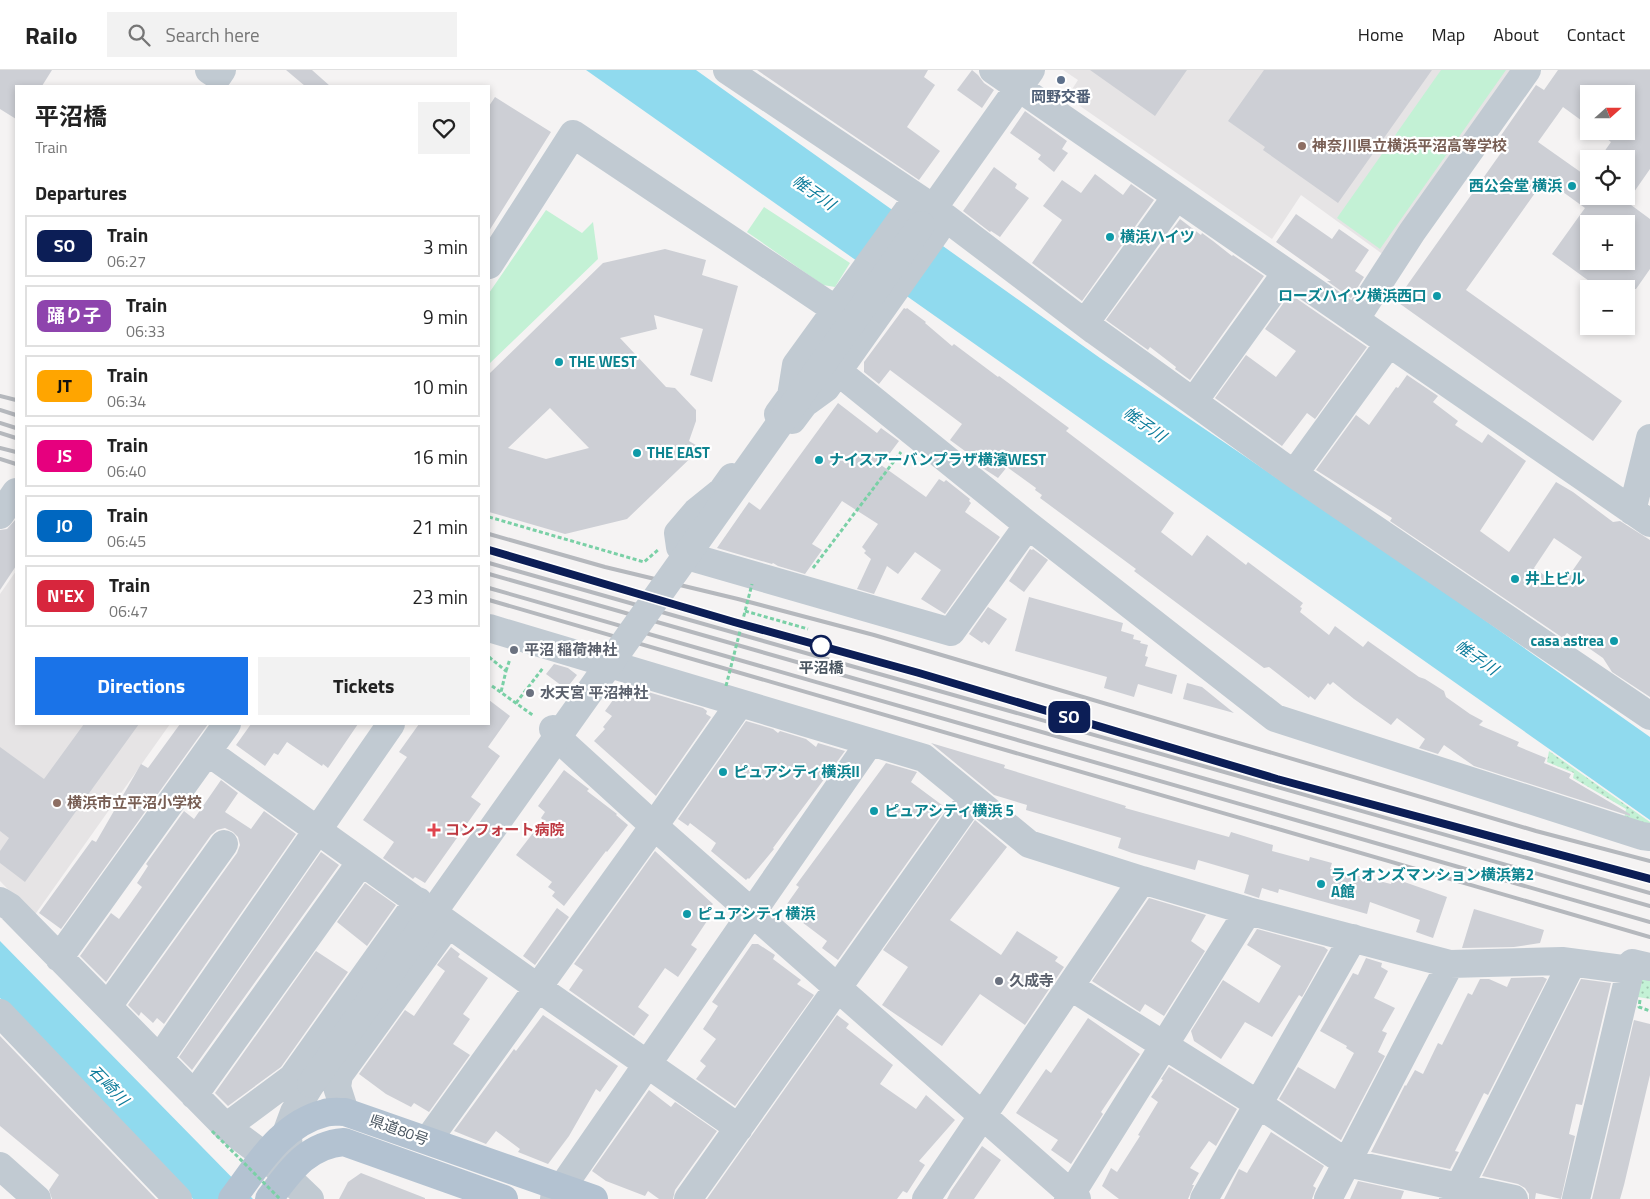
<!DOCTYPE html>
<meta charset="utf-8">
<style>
:root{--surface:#fff;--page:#f2f2f2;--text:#222;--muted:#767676;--line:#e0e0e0;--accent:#1a73e8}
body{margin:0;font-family:"Titillium Web","Noto Sans JP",sans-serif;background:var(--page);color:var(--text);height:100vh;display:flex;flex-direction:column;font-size:19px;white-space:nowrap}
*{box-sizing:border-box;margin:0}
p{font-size:16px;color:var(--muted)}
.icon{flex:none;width:28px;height:28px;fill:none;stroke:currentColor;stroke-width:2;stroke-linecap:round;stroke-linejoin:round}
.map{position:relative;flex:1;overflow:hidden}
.sheet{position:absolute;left:15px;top:15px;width:475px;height:640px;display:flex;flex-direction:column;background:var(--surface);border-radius:0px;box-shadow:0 2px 8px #0003}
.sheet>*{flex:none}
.badge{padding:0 10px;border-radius:8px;font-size:18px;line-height:32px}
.needle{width:32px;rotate:69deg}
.buttons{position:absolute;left:1580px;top:15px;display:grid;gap:10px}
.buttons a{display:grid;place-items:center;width:55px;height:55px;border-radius:0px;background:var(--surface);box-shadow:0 2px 8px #0003;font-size:25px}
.map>.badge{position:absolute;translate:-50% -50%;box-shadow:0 0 0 2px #fff}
h2{padding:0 20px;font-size:19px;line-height:45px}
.round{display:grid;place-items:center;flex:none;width:52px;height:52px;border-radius:0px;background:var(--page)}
.summary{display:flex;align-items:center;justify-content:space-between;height:85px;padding:0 20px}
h1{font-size:24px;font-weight:700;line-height:38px}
.button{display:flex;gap:10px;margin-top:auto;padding:10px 20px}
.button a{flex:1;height:58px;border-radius:0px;background:var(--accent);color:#fff;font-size:20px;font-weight:700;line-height:58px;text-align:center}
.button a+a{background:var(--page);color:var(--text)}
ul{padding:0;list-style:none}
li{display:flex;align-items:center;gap:15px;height:62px;margin:0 10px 8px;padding:0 10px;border:2px solid var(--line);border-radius:0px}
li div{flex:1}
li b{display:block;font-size:19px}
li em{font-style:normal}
li .badge{min-width:55px;font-weight:700;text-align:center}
header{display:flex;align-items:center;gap:30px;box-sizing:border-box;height:70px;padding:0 25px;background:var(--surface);border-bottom:1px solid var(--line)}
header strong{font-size:24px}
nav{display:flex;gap:28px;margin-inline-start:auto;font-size:18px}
.search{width:350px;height:45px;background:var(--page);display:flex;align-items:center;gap:12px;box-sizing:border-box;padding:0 18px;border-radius:0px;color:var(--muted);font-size:19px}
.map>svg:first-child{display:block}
.education{fill:#e6e4e5}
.grass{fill:url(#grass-dots)}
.park{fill:#c3f1d5}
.water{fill:#90daee}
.building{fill:#cdcfd5;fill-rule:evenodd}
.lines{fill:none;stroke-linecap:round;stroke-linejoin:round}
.path{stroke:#7ad0a6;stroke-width:3;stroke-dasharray:4 2.5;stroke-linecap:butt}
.minor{stroke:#c1cad2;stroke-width:28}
.major{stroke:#b3c2d1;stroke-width:28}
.rail{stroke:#b5b8bd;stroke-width:4}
.path-bridge{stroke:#7ad0a6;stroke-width:3;stroke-dasharray:4 2.5;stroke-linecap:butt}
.minor-bridge{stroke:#c1cad2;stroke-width:28}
.line-casing{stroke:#fff;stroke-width:11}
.line{stroke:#0c1e56;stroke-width:8}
.service-dot{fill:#5c6f8a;stroke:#fff;stroke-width:2}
.education-dot{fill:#8d6e63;stroke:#fff;stroke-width:2}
.culture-dot{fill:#0f9aa8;stroke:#fff;stroke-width:2}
.stop-dot{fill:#fff;stroke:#0c1e56;stroke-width:2.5}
.worship-dot{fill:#6b7280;stroke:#fff;stroke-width:2}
.health-dot{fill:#e0444e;stroke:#fff;stroke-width:2}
.labels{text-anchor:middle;stroke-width:4.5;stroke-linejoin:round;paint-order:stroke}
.service-label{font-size:15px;font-weight:bold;fill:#4e5e75;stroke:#fff}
.education-label{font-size:15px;font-weight:bold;fill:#785e54;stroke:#fff;text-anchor:start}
.culture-label{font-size:15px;font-weight:bold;fill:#0d838f;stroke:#fff;text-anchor:start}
.worship-label{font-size:15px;font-weight:bold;fill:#5b616d;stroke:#fff;text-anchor:start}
.stop-label{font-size:15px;font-weight:bold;fill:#4a5661;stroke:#fff}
.health-label{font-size:15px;font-weight:bold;fill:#be3a42;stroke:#fff;text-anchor:start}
.street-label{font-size:15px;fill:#4a5661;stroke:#fff}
.water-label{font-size:16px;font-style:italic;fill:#0c7c9b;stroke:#fff}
</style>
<header>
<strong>Railo</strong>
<div class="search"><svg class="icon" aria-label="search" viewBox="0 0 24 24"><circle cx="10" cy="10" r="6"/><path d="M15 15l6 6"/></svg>Search here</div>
<nav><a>Home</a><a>Map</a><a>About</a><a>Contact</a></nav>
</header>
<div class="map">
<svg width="1650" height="1129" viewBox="0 0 1650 1129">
<defs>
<pattern id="grass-dots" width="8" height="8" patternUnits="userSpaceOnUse" patternTransform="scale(1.25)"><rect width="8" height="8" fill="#c3f1d5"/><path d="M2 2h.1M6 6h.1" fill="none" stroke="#a0c6b0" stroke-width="1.8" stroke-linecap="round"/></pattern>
</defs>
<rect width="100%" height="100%" fill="#f5f3f3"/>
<path class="education" d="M1063 0H1520L1388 188 1301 125 1272 169 1067 27 1078 10Z
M16 501V654H170L34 846 0 811V524Z"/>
<path class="grass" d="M1549 681 1650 752V753L1647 755 1624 749 1626 739 1573 708 1574 703 1547 692Z
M1638 901 1650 903V929L1632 926Z"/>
<path class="park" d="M1441 0H1506L1380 179 1337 148Z
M764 137 850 193 835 217 823 215 747 162Z
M546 140 582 163 593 152 598 189 489 294V223Z"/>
<path class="water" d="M586 0H696L1100 288 1452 527 1650 667V750Z
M0 871 253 1129H193L0 928Z"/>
<path class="building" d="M0 0H52L42 16H16V49L0 39Z
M286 0H312L330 16H305Z
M757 0H928L924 7 935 15 907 57 940 81 919 110Z
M972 0 978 5 984 13 994 20 982 38 957 20Z
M1090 0H1187L1155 46Z
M1264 0H1432L1338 133 1263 80 1265 77 1228 51Z
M1558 0H1650V99L1627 132 1650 149V199L1636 219H1600L1552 184 1585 138 1545 109 1466 220 1622 331 1593 371 1396 231 1503 80 1495 74 1536 15 1544 20ZM1589 24H1626V61H1597L1611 72 1599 89H1626V126H1589V108L1538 72 1563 37 1589 56ZM1589 154H1626V191H1589Z
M495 27 551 62 489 161V36Z
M1025 41 1067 71 1062 79 1068 83 1054 102 1038 89 1041 85 1010 63Z
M994 97 1017 114 1015 118 1029 128 1000 167 991 161 990 162 963 141Z
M1095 104 1123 125 1131 114 1154 130 1082 231 1032 193 1062 150 1043 136 1062 110 1081 123Z
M1296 144 1332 169 1339 159 1369 180 1355 201 1364 207 1351 228 1327 211H1331L1276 172Z
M1180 149 1201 165 1202 163 1213 171 1232 186 1233 185 1264 206 1190 310 1175 299 1176 297 1150 277 1148 280 1106 250Z
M665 179 706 190 702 205 738 216 712 312 690 305 703 259 654 245 657 259 620 268 666 317 675 318 696 340V351L689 371 701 378 627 449 565 464 489 442V304L603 193ZM550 338 589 378 546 389 508 378Z
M1290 224 1367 277 1315 349 1307 343 1282 376 1215 328 1246 285 1276 307 1296 281 1265 259Z
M904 238 906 239 907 238 926 252 925 253 952 276 954 274 998 307 999 306 1069 358 1066 361 1174 443 1161 462 1192 486 1207 465 1246 495 1248 492 1303 533 1300 537 1302 538 1300 542 1329 565 1335 556 1363 577 1368 571 1419 607 1425 609 1444 621 1446 627 1470 644 1483 651 1479 655 1519 672 1517 676 1546 688 1544 693 1571 704 1569 708 1630 744V746L1474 696 1444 675 1438 684 1419 678 1425 669 1397 648 1391 655 1354 629 1333 612 1330 615 1328 613 1315 630 1310 626 1309 628 1269 597 1264 598 1134 501 1136 499 1040 428 1042 425 1035 420 1036 418 1007 397 998 408 978 395 971 389 973 387 950 370 962 354 890 300 879 314 864 302V292Z
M1407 305 1438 326 1433 332 1458 351 1455 355 1482 373 1488 364 1526 391 1480 461 1509 482 1556 412 1573 422 1613 452 1620 451 1650 470V627L1612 602 1603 588 1567 563 1563 568 1390 451 1392 448 1316 400 1356 345 1369 355 1396 317 1398 318ZM1554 468 1582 487 1561 517 1534 498Z
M838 333 877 363 881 358 899 371 881 395 926 427 939 409 944 412 946 410 970 429 969 431 971 433 965 442 1000 467 945 544 921 529 941 500 915 482 898 504 887 496 874 524 857 519 871 489 864 483 866 481 862 477 878 454 842 431 812 474 822 480 805 504 778 496 773 493 772 494 717 478 749 432 760 440Z
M16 449V496L0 520V460L7 459Z
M1030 479 1032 480 1033 479 1048 490 1024 522 1009 511Z
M1029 527 1123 553 1121 561 1134 565 1133 569 1141 571 1140 573 1148 575 1145 586 1148 587 1145 596 1177 605 1172 624 1138 614 1134 627 1104 618 1107 607 1015 581Z
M988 537 1007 549 989 575 984 571 982 573 969 564Z
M554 594 568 598 577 605 566 619 546 604Z
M1187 613 1202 617 1234 643 1183 629Z
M624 615 703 638 707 641 706 644 711 647 656 726 594 671 605 659 603 657 612 646 605 641Z
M489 630 510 646 488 677 500 686 471 727 481 734 425 813 415 807 413 809 383 788 394 772 363 750 407 687 399 682 419 654H489Z
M746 651 773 659 778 663 780 661 806 669 816 677 818 673 845 681 773 778 774 779 749 809 748 808 746 810 711 781 716 773 690 753 688 756 678 749Z
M84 654H139L25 812 0 793V781L9 768 0 761V677L44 709Z
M180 654H208L61 859 39 843 92 770 96 772 141 694 148 698Z
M251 654H358L328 698 323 694 322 696 287 672 278 685 274 683 265 696 236 675Z
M931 673 1005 695 1004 698 1126 736 1125 738 1229 767 1231 762 1273 775 1272 781 1309 791 1310 787 1332 793 1330 799 1391 814 1393 808 1447 827 1433 868 1416 862 1420 850 1370 832 1367 844 1279 819 1278 823 1262 818 1259 828 1244 823 1249 805 1198 790 1195 800 1132 783 1118 778 1121 768 1026 740 1027 735 994 725Z
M886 693 917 702 911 712 946 738 838 890 822 878 827 871 786 840 789 837 787 834 799 817 796 815Z
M564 700 589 719 587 721 617 744 616 745 628 755 607 782 606 781 564 836 552 826 555 822 548 817 552 812 516 785 543 750 541 748 545 742 538 736Z
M221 710 238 723 225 742 251 759 264 741 296 764 164 954 157 948 153 953 141 942 139 946 128 935 237 783 240 775 238 767 233 762 225 758 217 760 211 765 106 912 80 886 111 843 119 849 130 834 142 817 137 813 148 796 146 794 184 741 194 749Z
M975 750 1007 777 950 850 1001 885 1017 861 1058 887 1055 891 1064 897 1025 955 980 924 942 976 882 935 908 897 883 880Z
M655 781 713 834 706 842 711 845 691 875 697 879 678 907 665 898 638 937 649 945 634 966 569 920 583 900 574 894Z
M321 782 339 795 192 1000 179 987Z
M365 813 396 835 367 876 337 852Z
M1149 828 1206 845 1191 871 1205 881 1164 946 1145 934 1140 942 1092 911Z
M557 838 569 847 535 895 523 886Z
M1474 839 1544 860 1540 873 1514 877 1462 878Z
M1257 859 1324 877 1328 880 1302 927 1299 925 1272 967 1245 952 1221 989 1194 971 1191 961 1223 910 1259 933 1281 896 1247 875Z
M752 874H758L775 885 773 889 801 910 797 914 814 925 735 1036 696 1009 706 996 700 991 716 969 703 959 718 936 712 932Z
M451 877 460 884 458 887 488 908 463 944 470 949 453 974 470 985 429 1042 414 1033 411 1037 386 1024 359 1004 405 940 414 946 445 901 437 895Z
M316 881 348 902 281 997 228 1036 215 1023Z
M1366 888 1382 893 1381 897 1388 901 1374 928 1395 938 1382 961 1387 963 1378 982 1385 986 1341 1070 1279 1029 1298 997 1335 1019 1354 983 1346 978 1347 976 1320 961 1353 903 1358 905Z
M1543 907 1547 909 1488 1025 1484 1023 1455 1081 1459 1082 1450 1099 1371 1082 1405 1015 1406 1016 1415 1000 1423 1004 1438 973 1442 975 1468 923 1472 925 1480 909H1489L1507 917 1511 908Z
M1581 909 1611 913 1582 1035 1576 1034 1569 1064 1575 1066 1561 1129 1536 1123 1535 1129H1529V1124L1525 1118 1518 1114 1482 1106Z
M543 945 618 996 600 1022 596 1019 569 1066 548 1094 518 1082 520 1079 496 1061 486 1074 454 1061 514 979 516 981Z
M837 945 849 954 846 958 893 995 880 1014 916 1039 926 1025 955 1050 919 1091 925 1095 907 1123 903 1121 897 1129H707Z
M1088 948 1140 984 1101 1042 1103 1044 1071 1094 1051 1080 1058 1070 1016 1043 1046 999 1051 1003Z
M1634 950 1650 954V1005L1624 1115 1620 1129H1592Z
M0 966 156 1129H52L49 1120 59 1105 0 1056Z
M1169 997 1237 1039 1216 1076 1209 1071 1190 1098 1199 1103 1192 1115H1194L1188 1129H1119L1102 1116 1111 1098 1117 1102 1140 1066 1138 1065 1158 1032 1151 1027 1163 1010 1161 1009Z
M649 1020 671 1037 675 1032 717 1061 675 1120 673 1129H659L648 1121 645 1126 606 1111 592 1101Z
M1271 1062 1324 1096 1313 1116 1316 1118 1312 1129H1224L1239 1099 1247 1103Z
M982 1076 1001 1090 974 1129H947L951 1121Z
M361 1103 425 1128V1129H339L348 1112Z
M1358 1111 1404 1121 1401 1129H1350Z"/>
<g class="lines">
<path class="path" d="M489 447 644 492 658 480
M813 498 901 382
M745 541 808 559
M489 587 506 601 501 622
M506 601 510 589
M492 616 534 646
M516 633 543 598"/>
<path class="minor" d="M209 0 218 6 222 0
M727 0 933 138 1095 261 1294 404 1650 646
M993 0 1650 453
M922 154 1031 0
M489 195 573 64 836 240
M1355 250 1412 162 1527 0
M1085 253 1176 127
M809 278 1028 455 1275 648 1642 766 1650 767
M1194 331 1286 203
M778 344 791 326 796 295 911 136 933 138
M792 350 804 334 826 318 937 161 933 138
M1294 404 1389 273
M732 407 722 421 696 442 678 463 680 477 694 488 951 562 1028 455
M1632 441 1650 368
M0 445 16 422
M489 558 924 688 1029 774 1142 810 1248 841 1450 894 1562 891 1630 900
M553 659 562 672 654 756 1077 1129
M208 682 538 918 739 1058
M0 831 10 837 226 1057 265 1086 310 1129
M59 888 227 654
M1071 917 1258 1034 1347 1093 1514 1129
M108 936 224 774
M0 943 178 1129
M159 989 391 654
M194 1025 361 792
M345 1042 337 1017 339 1005 448 854
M226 1057 292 1008 418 831
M428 1070 654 756 740 633
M0 1096 37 1129
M286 1106 289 1077 287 1061 294 1042 311 1014
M554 1129 870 672
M688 1129 972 728
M926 1129 1142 810
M1068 1129 1248 841
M1204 1129 1353 868
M1328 1129 1450 894
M1453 1129 1572 893
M1576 1129 1632 893 1650 897"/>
<path class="major" d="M232 1129C258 1095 281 1054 325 1043 331 1041 339 1042 345 1042L594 1129
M269 1129C290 1101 307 1075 344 1072L504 1129"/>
<path class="rail" d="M0 326 16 330
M0 340 16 345
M0 353 16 358
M0 363 16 368
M0 378 16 382
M0 389 16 394
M489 464 605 497 738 529 874 565 1536 761 1650 791
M489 481 735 552 919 603 1277 709 1650 809
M489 493 1650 823
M489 504 1650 836
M489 518C876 630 1263 742 1650 852
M489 530 1650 867"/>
<path class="path-bridge" d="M726 616 752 514
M1640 930 1639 937 1650 941
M212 1061 280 1129"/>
<path class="minor-bridge" d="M311 1014 921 155"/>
</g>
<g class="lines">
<g class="line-casing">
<path id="line" d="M489 480 734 552 919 603 1277 709 1650 809"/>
</g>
<use href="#line" class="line"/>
</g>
<circle class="service-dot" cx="1061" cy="10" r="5"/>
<g class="education-dot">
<circle cx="1302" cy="76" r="5"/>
<circle cx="57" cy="733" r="5"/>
</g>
<g class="culture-dot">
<circle cx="1572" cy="116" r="5"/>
<circle cx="1110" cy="167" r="5"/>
<circle cx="1437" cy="226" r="5"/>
<circle cx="559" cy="292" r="5"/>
<circle cx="637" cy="383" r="5"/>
<circle cx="819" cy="390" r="5"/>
<circle cx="1515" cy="509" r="5"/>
<circle cx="1614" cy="571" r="5"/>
<circle cx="723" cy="702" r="5"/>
<circle cx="874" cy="741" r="5"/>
<circle cx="1321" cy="814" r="5"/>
<circle cx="687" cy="844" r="5"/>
</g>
<circle class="stop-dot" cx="821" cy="576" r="10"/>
<g class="worship-dot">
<circle cx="514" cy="580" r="5"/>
<circle cx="530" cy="623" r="5"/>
<circle cx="999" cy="911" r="5"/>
</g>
<path class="health-dot" d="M431.5 752.5h5v5h5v5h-5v5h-5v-5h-5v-5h5z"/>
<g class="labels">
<g class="service-label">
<text x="1061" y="32">岡野交番</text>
</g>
<g class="education-label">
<text x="1312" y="81">神奈川県立横浜平沼高等学校</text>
<text x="67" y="738">横浜市立平沼小学校</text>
</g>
<g class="culture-label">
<text x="1562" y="121" text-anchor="end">西公会堂 横浜</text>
<text x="1120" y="172">横浜ハイツ</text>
<text x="1427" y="231" text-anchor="end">ローズハイツ横浜西口</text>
<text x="569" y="297">THE WEST</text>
<text x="647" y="388">THE EAST</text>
<text x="829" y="395">ナイスアーバンプラザ横濱WEST</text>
<text x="1525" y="514">井上ビル</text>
<text x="1604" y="576" text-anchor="end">casa astrea</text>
<text x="733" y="707">ピュアシティ横浜II</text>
<text x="884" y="746">ピュアシティ横浜 5</text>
<text x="1331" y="810">ライオンズマンション横浜第2<tspan x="1331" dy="17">A館</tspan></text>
<text x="697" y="849">ピュアシティ横浜</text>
</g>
<g class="worship-label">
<text x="524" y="585">平沼 稲荷神社</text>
<text x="540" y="628">水天宮 平沼神社</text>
<text x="1009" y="916">久成寺</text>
</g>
<g class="stop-label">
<text x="821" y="603">平沼橋</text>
</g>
<g class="health-label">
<text x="445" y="765">コンフォート病院</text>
</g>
<g class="street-label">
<text transform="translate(399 1060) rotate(20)" y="5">県道80号</text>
</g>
<g class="water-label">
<text transform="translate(814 122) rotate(35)" y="6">帷子川</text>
<text transform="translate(1145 354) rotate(35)" y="6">帷子川</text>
<text transform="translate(1477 587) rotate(35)" y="6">帷子川</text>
<text transform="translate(109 1015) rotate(46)" y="6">石崎川</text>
</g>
</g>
</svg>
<div class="buttons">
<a><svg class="needle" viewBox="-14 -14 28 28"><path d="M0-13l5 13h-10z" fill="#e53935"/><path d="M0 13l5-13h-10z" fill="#767676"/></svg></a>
<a><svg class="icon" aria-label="locate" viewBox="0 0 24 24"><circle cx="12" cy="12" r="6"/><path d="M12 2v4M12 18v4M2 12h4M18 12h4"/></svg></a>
<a>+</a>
<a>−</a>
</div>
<b class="badge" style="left:1069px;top:647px;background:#0c1e56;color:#fff">SO</b>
<section class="sheet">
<div class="summary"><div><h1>平沼橋</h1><p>Train</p></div><a class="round"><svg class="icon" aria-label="heart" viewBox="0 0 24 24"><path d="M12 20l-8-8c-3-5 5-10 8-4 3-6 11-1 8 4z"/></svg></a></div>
<h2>Departures</h2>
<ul>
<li><span class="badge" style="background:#0c1e56;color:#fff">SO</span><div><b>Train</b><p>06:27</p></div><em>3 min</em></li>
<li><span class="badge" style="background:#8e44ad;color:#fff">踊り子</span><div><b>Train</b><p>06:33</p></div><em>9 min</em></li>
<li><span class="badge" style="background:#ffa500;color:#111">JT</span><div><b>Train</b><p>06:34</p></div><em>10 min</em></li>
<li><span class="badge" style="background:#e6007e;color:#fff">JS</span><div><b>Train</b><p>06:40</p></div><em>16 min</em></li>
<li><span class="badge" style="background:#0067c0;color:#fff">JO</span><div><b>Train</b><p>06:45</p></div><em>21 min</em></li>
<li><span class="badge" style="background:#d7263d;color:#fff">N'EX</span><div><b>Train</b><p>06:47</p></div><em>23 min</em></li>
</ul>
<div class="button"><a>Directions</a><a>Tickets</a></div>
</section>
</div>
